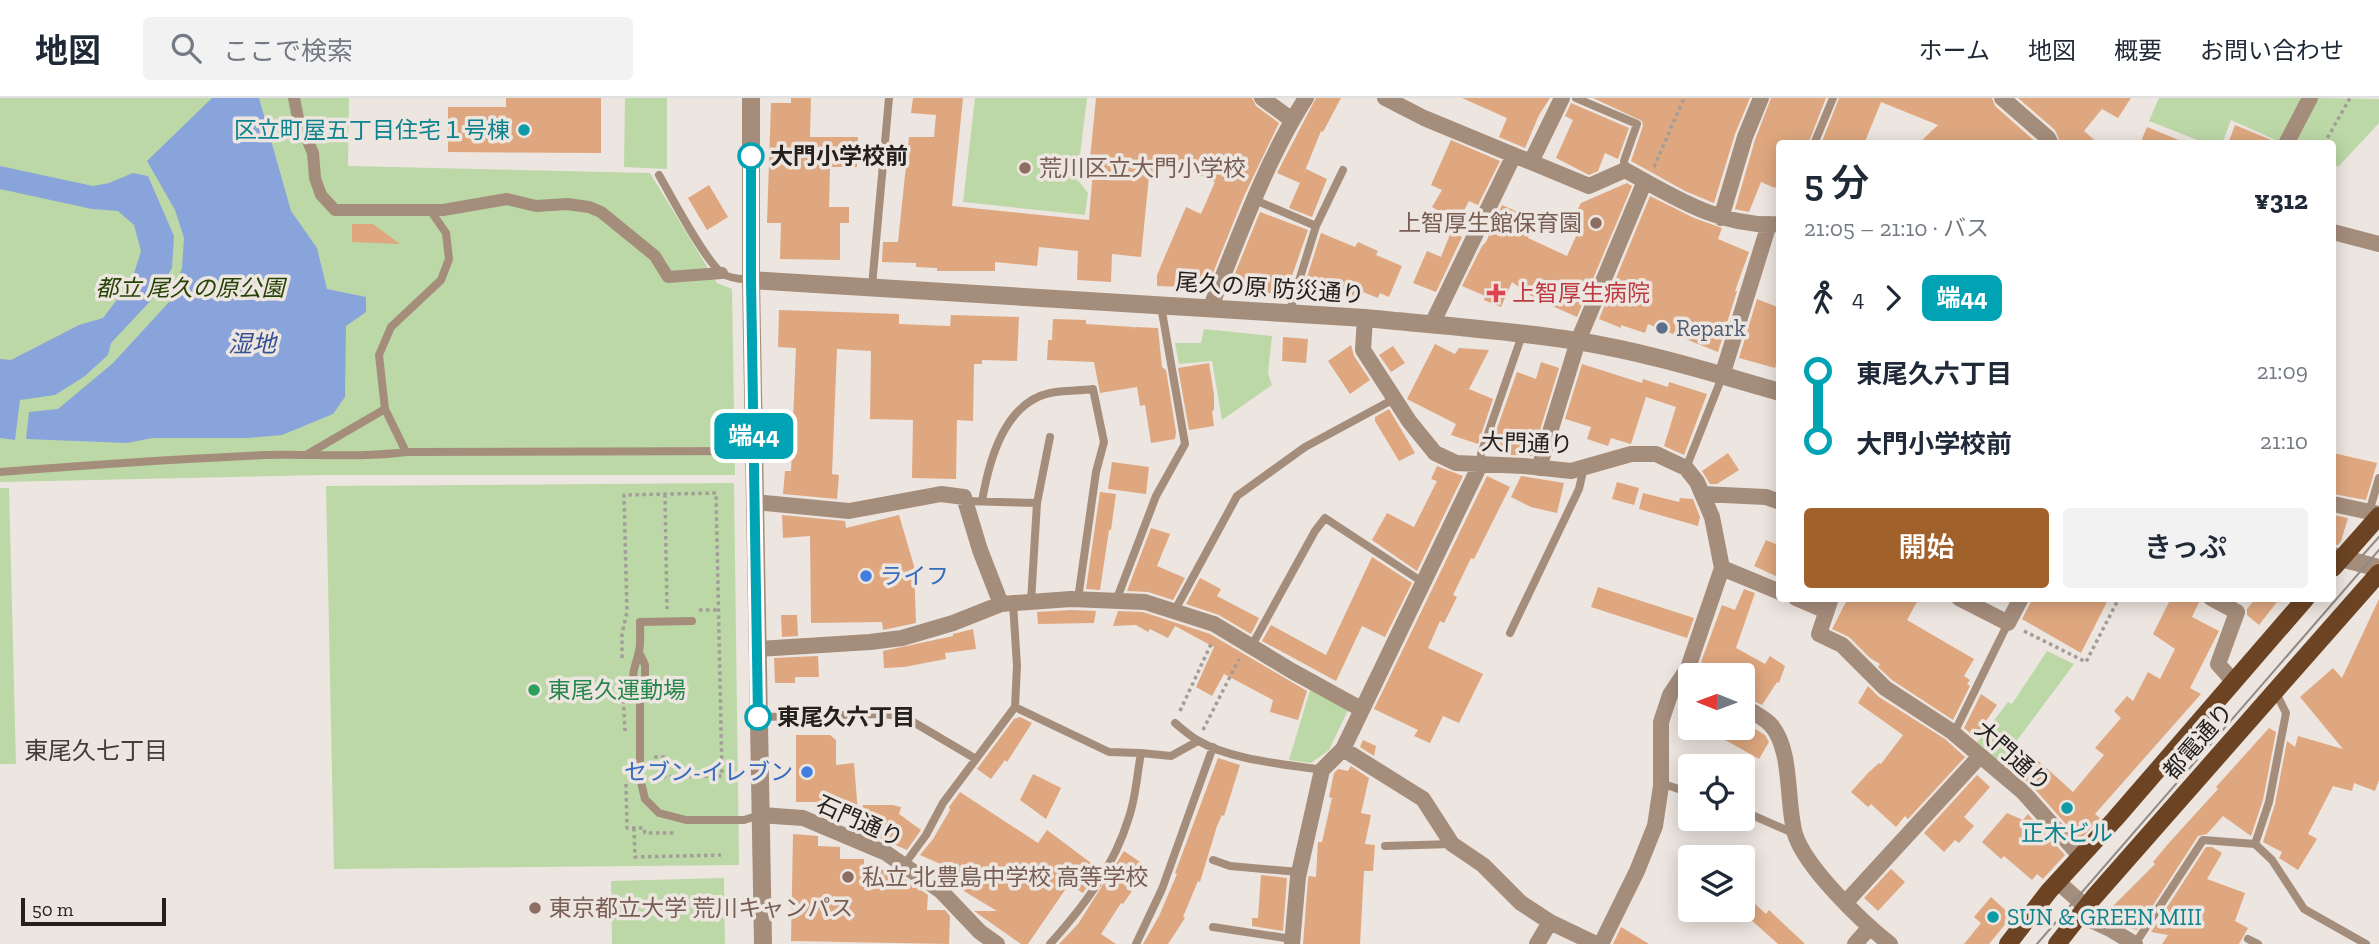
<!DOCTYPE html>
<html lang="ja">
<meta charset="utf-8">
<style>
:root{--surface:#fff;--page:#f2f2f3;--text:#1f2937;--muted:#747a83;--line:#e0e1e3;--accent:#a1612b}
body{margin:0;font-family:"Zilla Slab","Noto Sans JP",serif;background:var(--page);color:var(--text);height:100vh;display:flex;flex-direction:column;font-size:26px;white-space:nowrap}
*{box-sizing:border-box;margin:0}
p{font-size:23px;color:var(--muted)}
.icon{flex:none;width:38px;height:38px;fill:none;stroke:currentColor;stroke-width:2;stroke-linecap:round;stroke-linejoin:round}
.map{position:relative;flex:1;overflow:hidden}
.panel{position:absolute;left:1776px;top:42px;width:560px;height:462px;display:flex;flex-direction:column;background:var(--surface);border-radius:7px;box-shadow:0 4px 18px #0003}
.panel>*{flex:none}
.badge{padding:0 14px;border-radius:10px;font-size:24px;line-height:46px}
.needle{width:46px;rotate:271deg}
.tools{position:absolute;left:1678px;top:565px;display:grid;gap:14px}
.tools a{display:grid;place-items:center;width:77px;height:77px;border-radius:7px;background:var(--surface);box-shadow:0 4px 18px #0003;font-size:35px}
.scale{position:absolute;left:21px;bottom:18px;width:145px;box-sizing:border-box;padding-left:7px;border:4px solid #23201e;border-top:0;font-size:19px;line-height:24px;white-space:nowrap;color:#23201e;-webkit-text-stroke:5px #ede5df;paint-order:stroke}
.map>.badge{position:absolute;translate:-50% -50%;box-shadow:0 0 0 4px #fff}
.legs{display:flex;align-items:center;gap:10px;height:77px;padding:0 28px;font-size:23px}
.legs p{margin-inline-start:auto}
.summary{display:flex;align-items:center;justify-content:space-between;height:119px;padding:0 28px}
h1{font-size:38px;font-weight:600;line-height:52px}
.primary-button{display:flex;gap:14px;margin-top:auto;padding:14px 28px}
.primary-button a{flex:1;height:80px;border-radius:7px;background:var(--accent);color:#fff;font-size:28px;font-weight:600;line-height:80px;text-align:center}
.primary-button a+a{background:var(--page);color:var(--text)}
ul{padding:0 28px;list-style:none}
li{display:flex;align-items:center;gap:24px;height:70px;font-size:26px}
li i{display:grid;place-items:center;width:10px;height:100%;margin:0 9px;background:currentColor}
li i::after{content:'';width:18px;height:18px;margin:-9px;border:5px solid;border-radius:50%;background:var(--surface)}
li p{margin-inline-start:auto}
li:first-child i{background:linear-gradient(#0000 50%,currentColor 0)}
li:last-child i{background:linear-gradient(currentColor 50%,#0000 0)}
header{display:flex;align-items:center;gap:42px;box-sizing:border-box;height:98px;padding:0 35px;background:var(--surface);border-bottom:2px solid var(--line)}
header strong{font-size:33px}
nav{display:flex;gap:38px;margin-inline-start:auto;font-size:24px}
.search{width:490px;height:63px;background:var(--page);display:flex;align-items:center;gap:18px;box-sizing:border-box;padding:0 24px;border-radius:7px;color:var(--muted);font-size:26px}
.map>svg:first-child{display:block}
.green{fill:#bcd8a7}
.water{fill:#89a4da}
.building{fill:#dea77f}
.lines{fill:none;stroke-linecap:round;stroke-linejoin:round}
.path{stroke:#a39d98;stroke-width:3.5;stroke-dasharray:3.5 3.5;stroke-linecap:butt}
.service{stroke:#a58d7c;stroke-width:8}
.pedestrian{stroke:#a58d7c;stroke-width:12}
.minor{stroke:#a58d7c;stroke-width:16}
.tertiary{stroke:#a58d7c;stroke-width:18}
.primary{stroke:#6c4424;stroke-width:18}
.tram{stroke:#918b87;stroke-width:2}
.line-1-casing{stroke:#fff;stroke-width:16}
.line-1{stroke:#00a3b4;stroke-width:10}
.culture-dot{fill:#0f9aa8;stroke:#ede5df;stroke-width:2.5}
.stop-1-dot{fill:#fff;stroke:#00a3b4;stroke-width:3.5}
.education-dot{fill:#8d6e63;stroke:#ede5df;stroke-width:2.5}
.health-dot{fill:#e0444e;stroke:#ede5df;stroke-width:2.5}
.service-dot{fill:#5c6f8a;stroke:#ede5df;stroke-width:2.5}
.shop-dot{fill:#3f7fe0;stroke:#ede5df;stroke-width:2.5}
.leisure-dot{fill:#2e9e5b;stroke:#ede5df;stroke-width:2.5}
.labels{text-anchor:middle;stroke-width:7;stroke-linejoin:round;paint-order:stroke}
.culture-label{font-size:23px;fill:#0d838f;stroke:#ede5df;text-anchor:end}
.stop-label{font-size:23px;font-weight:bold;fill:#23201e;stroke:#ede5df;text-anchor:start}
.education-label{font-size:23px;fill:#785e54;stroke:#ede5df;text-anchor:start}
.park-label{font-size:23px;font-style:italic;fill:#264204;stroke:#ede5df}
.street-label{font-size:23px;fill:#23201e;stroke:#ede5df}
.health-label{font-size:23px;fill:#be3a42;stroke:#ede5df;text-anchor:start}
.service-label{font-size:23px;fill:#4e5e75;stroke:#ede5df;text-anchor:start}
.shop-label{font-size:23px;fill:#366cbe;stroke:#ede5df;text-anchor:start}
.leisure-label{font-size:23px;fill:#27864d;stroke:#ede5df;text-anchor:start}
.water-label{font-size:24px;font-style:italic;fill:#335194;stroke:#ede5df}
.neighbourhood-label{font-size:24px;fill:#443d38;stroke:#ede5df}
</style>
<header>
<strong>地図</strong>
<div class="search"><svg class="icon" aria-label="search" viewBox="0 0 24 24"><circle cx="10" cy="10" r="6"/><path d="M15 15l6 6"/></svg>ここで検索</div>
<nav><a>ホーム</a><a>地図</a><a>概要</a><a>お問い合わせ</a></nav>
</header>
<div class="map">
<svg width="2379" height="846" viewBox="0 0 2379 846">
<rect width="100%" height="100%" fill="#ede5df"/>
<path class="green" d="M0 0H349L348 68 650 75 717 185 732 191 735 377H323L0 384Z
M625 0H667V71L624 69Z
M975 0H1087L1077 81 1088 95 1085 117 963 104Z
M2159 0H2301L2280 44 2231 22 2222 46 2205 45 2149 23Z
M2318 0 2379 1V25L2338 69 2333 66V46H2295Z
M1204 231 1272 238 1268 275 1272 287 1222 322 1212 263 1179 266 1175 245H1201Z
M734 385 739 767 334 771 326 388Z
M0 390H9L16 666H0Z
M2047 553 2074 566 2000 665 1975 647 2008 604 2012 606Z
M1310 592 1348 612 1329 652 1311 665 1289 662Z
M724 780 725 846H612L611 783Z"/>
<path class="water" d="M212 0H259L291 113 317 150 327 191 366 199V214L346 228 345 299 333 316 282 337 247 340H152L127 345 26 341 29 314 58 311 113 265 170 203 182 170 184 140 175 112 147 63Z
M0 68 93 88 109 85 133 75 148 78 174 138 172 170 157 196 111 245 108 257 85 278 55 297 20 302 15 342 0 340V261L11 262 79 227 103 220 132 182 141 153 134 127 118 113 92 111 0 91Z"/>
<path class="building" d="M506 0H601V55L448 54V9H506Z
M791 0H811L810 39H858L857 69H830L829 109H849V125H840V162L780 161 781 125H767L771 5H791Z
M913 0H963L952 108 1089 122 1093 72 1089 71 1096 0H1252L1256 8 1279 25 1244 98 1207 190 1157 188V177L1186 109 1201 116 1215 84 1185 71 1182 78 1155 66 1154 79 1149 78 1141 159 1112 156 1111 184 1077 182 1078 153 1039 149 1037 168 995 164V173H937V170L916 169V165L882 164 883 144H898L909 39H934L936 17 911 15Z
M1316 0H1341L1323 34 1321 33 1300 85 1277 75Z
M1462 0H1550L1539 17 1525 50 1499 39 1507 20Z
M1593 0H1750L1735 36 1714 105 1685 93 1631 63 1643 28 1642 23Z
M1771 0H1826L1808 46H1780V79L1775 90 1761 84 1749 114 1735 111 1755 42Z
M1839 0H1992L1995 8 2038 46H1918L1938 27 1881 4 1864 46H1821Z
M2018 0H2131L2118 20 2102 11 2084 33 2099 46H2061L2055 32Z
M1571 5 1629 30 1618 61 1605 55 1598 73 1589 77 1556 60 1573 22 1565 18Z
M2235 27 2276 44V46H2228Z
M2147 29 2186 45V46H2140Z
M1451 42 1500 63 1478 107 1469 103 1458 124 1432 109 1442 92 1431 87Z
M1306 71 1327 81 1312 119 1289 110Z
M1627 85 1632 88 1577 219 1534 200 1512 184 1501 209 1484 202 1485 198 1462 188 1482 148 1486 144 1502 107 1536 122 1528 140 1567 158 1582 125 1573 121 1581 105Z
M709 87 728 119 707 132 688 100Z
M1650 98 1694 120 1722 130 1718 141 1749 154 1735 193H1737L1718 254 1648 226 1645 235 1621 227V230L1599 221Z
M1260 114 1308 132 1286 195H1265L1264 191 1229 190Z
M352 126H373L400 146 352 144Z
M1451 134 1462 139 1436 194 1413 185 1427 153 1441 159Z
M1321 135 1355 149 1358 144 1378 153 1376 157 1402 168 1389 199 1380 195 1378 200 1358 192 1355 198 1307 179Z
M1757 201 1780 210V256L1775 270 1739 260Z
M779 212 899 216V226L950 228 951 217 1019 219 1017 263 982 262V266H974L973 323 957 322 956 381 912 380 913 322 870 321 871 253 837 251 832 376 839 377 837 401 783 396 785 373H791L796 250 778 249Z
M1053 221 1086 222V226L1134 229 1133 232 1135 229 1158 230 1162 269 1166 272 1176 334 1175 341 1151 345 1145 307 1140 308 1137 289 1100 295 1094 264 1047 262 1048 242H1052Z
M1283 239 1308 241 1306 265 1282 263Z
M1435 246 1455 256 1459 250 1489 252 1469 291 1493 301 1478 346 1451 337 1456 326 1407 301Z
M1351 247 1354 258 1370 282 1350 296 1328 263Z
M1393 248 1405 265 1391 274 1379 257Z
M1541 264 1559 270 1532 358 1512 357 1490 350 1517 274 1536 281Z
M1209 265 1214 297V312L1212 313 1214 328 1189 332 1178 270Z
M1582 266 1642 285 1643 281 1668 289 1669 284 1707 296 1684 357 1664 348 1676 309 1646 299 1631 346 1611 340 1608 348 1587 341 1591 329 1565 321Z
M1389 311 1415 355 1399 363 1375 323V319Z
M1728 355 1739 372 1717 386H1710L1702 373Z
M2333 355 2377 365 2366 402 2333 396Z
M1112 364 1149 369 1146 396 1108 391Z
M1437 368 1463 378 1417 473 1372 442 1387 415 1414 429 1437 383 1431 381Z
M1487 378 1510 389 1474 461 1471 460 1453 497 1457 499 1444 525 1440 523 1428 550 1483 576 1459 625 1443 618 1430 645 1414 638 1418 632 1374 611Z
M1521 378 1564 385 1557 415 1531 409 1511 399Z
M1617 384 1639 390 1634 407 1612 401Z
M1100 394 1116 396 1111 432H1109L1100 492 1086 491Z
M1643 395 1679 404 1680 400 1693 401 1700 419 1698 428 1639 411Z
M782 417 845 423 846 430 899 417 914 468 916 525 883 532 882 524 811 525 810 438 783 440Z
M2333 417 2348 420 2341 443 2338 447H2333Z
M1151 430 1170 436 1157 468 1185 480 1173 502 1148 494 1127 493Z
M1766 442 1780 448V480L1754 468Z
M1372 459 1412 485 1385 539 1362 528 1336 583 1262 543 1271 527 1326 557Z
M1200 480 1221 491 1217 498 1259 520 1251 536 1219 517 1186 506Z
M1598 489 1694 520 1687 540 1591 509Z
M1744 491 1755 495 1736 550 1765 566 1770 558 1785 568 1779 585 1777 584 1762 607 1743 598V578H1729L1701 564 1722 507 1735 512Z
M1848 500H1919L1907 522 1974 561 1964 578 1970 582 1967 586 1970 588 1953 622 1892 582 1878 569 1880 566 1870 560 1849 539 1832 531Z
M2033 500H2109L2081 555 2022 521Z
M2171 500H2201L2192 519 2219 533 2190 590 2201 596 2095 716 2100 720 2080 742 2031 687 2006 666 2022 648 2073 694 2104 657 2095 650 2121 620 2114 613 2127 598 2133 603 2148 574 2160 581 2175 551 2153 536Z
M2256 500H2280L2259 527 2247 517V511Z
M2379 501V682L2375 693 2354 685 2352 693 2333 688 2308 736 2317 741 2298 772 2279 760 2282 754 2263 744 2275 706 2287 643 2295 649 2298 638 2343 651 2300 599 2333 570 2342 580Z
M1071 512 1096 513 1094 525 1038 526 1037 514Z
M1118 513 1143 514 1210 536 1307 593 1298 622 1270 614 1273 602 1224 576 1212 598 1196 589 1214 549 1175 528 1168 540 1150 531 1148 534 1136 527 1113 528Z
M781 517H797L798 538 782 539Z
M973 531 976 551 945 555 946 561 904 569 884 570 883 553 953 538V536Z
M818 558 819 579H795V585H775L774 560Z
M1868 588 1879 599 1945 641 1965 659 1908 721 1905 718 1896 729 1871 706 1868 709 1851 694 1868 675 1879 665 1881 666 1903 637 1858 605Z
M1981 596 1997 607 1975 639 1964 630Z
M1020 619 1032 625 1007 664 1005 662 991 681 977 671 1014 621Z
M1743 620 1751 625 1750 628 1765 637 1769 644 1759 661 1704 630H1743Z
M2269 630 2276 634 2263 702 2251 738 2223 718 2207 736 2198 738 2137 832 2129 830 2117 823 2113 820 2111 810 2155 766 2153 764 2168 746 2218 691 2216 689Z
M796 637H830L836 642V667L854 665 858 715 829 718 828 704H796Z
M1363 642 1376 648 1374 658 1360 649Z
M1218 660 1240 667 1224 718 1222 717 1217 728 1200 784 1198 783 1183 819 1185 820 1168 846H1143L1159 818 1177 776 1175 775Z
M1351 668 1369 680 1361 715 1371 717 1365 746 1375 747 1373 773H1364L1360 846H1303L1308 781 1309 778 1316 779 1318 744H1322L1332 700 1329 699 1334 675 1338 671 1348 673Z
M1033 676 1061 690 1046 721 1020 702Z
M1977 677 1990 689 1964 719 1974 728 1959 745 1955 742 1944 754 1924 735Z
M960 694 1038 745 1047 732 1099 771 1083 795 1069 786 1028 846H1021L974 813H997L929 772 956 773 920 757 933 741 950 712 949 709Z
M863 707H892L901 709 899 716 921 732 907 752 854 729Z
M2007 715 2023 722 2028 716 2065 757 2043 781 2037 776 2032 782 2004 758 2001 761 1982 744Z
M793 736 818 738V748L840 749V761H864V771L892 772 928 797 927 812H945L950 818 949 846 791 843Z
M2206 749H2212L2222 755 2207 781 2245 795 2235 823 2248 830 2239 846H2162L2168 837 2151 834Z
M1124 753 1143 766 1127 790 1132 793 1123 806 1121 805 1101 836 1116 846H1059L1078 826Z
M1891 771 1905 784 1878 813 1864 800Z
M1261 777 1287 780 1283 833 1252 828V820H1258Z
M1743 795 1766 816 1769 812 1805 846H1778L1740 812H1743Z
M1991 799 2012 818 1989 846H1964L1981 825 1974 819Z
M1621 829 1649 846H1613Z"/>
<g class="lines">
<path class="path" d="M2324 46 2350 0
M1654 69 1684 0
M665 396 667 511
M699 512H718
M2024 533 2086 564 2119 500
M622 560V536L627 514 624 397 716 395 722 678 665 679V659H651
M623 595 625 633
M1180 613 1212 544
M1203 632 1239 561
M626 686 627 730H644L645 735H676
M634 730 635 759 721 757"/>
<path class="service" d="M1576 0 1637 26 1624 63 1625 72
M1814 46 1833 0
M659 77C671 98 706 165 723 176 731 181 742 181 751 182
M1255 102 1316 128 1289 215
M1316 128 1343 72
M872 188 889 0
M406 354 385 311 379 257 391 229 441 182 449 161 446 135 430 112
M306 357 385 311
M1480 367 1481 356 1522 237
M1686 370 1722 279
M0 374C89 367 178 361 267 357 313 356 359 360 406 354L754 353
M965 403 1037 405 1031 504
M982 403C989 363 1004 305 1050 295 1063 292 1079 293 1093 291L1104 344 1096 374 1078 501
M1037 405 1050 339
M2369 414 2379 380
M1116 503 1156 398 1185 346 1161 208
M1175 512 1237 398 1305 349 1394 301
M1510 535 1579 391 1584 369
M1251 549 1315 433 1325 420 1424 485
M639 554 645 567V583L640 596V680L645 701 659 715 686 722H744L760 717
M640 596C628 573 635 574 639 553 641 544 640 533 640 524L692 523
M1015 609 1109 654 1141 655C1137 676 1136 699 1129 719 1114 769 1084 808 1050 846
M759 619 880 616 903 618 976 661
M1175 625C1182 631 1189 637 1197 642 1230 662 1284 666 1322 672
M1954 635 2008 525
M1141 655 1171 658 1198 643
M1661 685 1690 695
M1743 713 1793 735
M2255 746 2269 704 2286 615 2275 593
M1385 748 1452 746
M1213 762 1230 768 1299 774
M904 767 926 737 943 705 1015 609 1017 568 1013 505
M1213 829 1292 841
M2248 841 2258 846
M1136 846 1162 791 1213 649
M2135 846 2203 742 2255 746 2272 762 2304 811 2366 846"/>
<path class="pedestrian" d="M294 0 298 20 313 55 315 80 321 97 335 112H443L507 101 536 108 567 106 589 109 601 114 655 158 668 179 722 175"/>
<path class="minor" d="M1262 0 1292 22
M1385 0 1424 20 1589 88 1625 72C1674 99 1721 130 1780 126
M2002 0 2048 40 2051 46
M2286 46 2310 0
M1531 64 1562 0
M1721 120 1745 39 1761 0
M2333 134 2379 146
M1210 211C1237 143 1267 60 1306 0
M1365 220 1363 252 1409 323 1435 355 1456 365 1524 368 1571 373 1631 356H1656L1686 370 1697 384 1712 419 1722 470 1688 570 1670 597 1661 624V688L1655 728 1637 773 1601 846
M1432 226 1514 57
M1722 278 1769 126
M1539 370 1578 243 1645 83
M1702 396 1766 399 1780 404
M754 404 849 413 941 396 964 399 980 452 1001 506
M2333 406 2379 416
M1722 470 1780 494
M1796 500 1826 513
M1831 500 1819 536 1842 547 1885 590 1951 633 2023 694 2081 759
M1959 500 2008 525 2021 500
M2211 500 2237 514 2218 566 2234 584
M757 551 870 544 902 540 953 525 1001 506 1071 501 1145 504 1214 526 1292 573 1361 611
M1743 608C1751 613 1763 619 1770 626 1793 650 1786 705 1795 736 1805 769 1862 824 1890 846
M1343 651 1423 701 1452 746 1483 767 1521 805 1550 824 1596 846
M760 717 803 720 886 755 941 793 980 834 997 846
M2058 784 2086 809
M1846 804 1980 658
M2080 817 2110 831 2135 846
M1292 846 1298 779 1322 672 1343 651 1480 367
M1537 846 1550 824
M1855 846 1869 830"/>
<path class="tertiary" d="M751 0V182L763 846
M751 182 1365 220C1435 227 1507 232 1577 243 1646 254 1713 275 1780 294
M2333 458 2379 470"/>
<path class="primary" d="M2333 470 2379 418
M2008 846 2049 793 2115 721 2306 500
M2057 846 2094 799 2379 475"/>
<path class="tram" d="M2362 458 2379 439
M2037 846 2379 452"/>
</g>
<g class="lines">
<g class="line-1-casing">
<path id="line-1" d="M751 58V182L758 619"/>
</g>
<use href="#line-1" class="line-1"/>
</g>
<g class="culture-dot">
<circle cx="524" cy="32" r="7"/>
<circle cx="2067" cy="710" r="7"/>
<circle cx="1993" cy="819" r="7"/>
</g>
<g class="stop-1-dot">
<circle cx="751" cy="58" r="12"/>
<circle cx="758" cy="619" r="12"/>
</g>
<g class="education-dot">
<circle cx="1025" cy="70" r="7"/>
<circle cx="1596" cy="125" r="7"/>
<circle cx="848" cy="779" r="7"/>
<circle cx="535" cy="810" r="7"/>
</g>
<path class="health-dot" d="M1492.5 184.5h7v7h7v7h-7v7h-7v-7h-7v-7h7z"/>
<circle class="service-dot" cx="1662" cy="230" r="7"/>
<g class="shop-dot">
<circle cx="866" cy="478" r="7"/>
<circle cx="807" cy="674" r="7"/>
</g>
<circle class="leisure-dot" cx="534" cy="592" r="7"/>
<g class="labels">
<g class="culture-label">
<text x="510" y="40">区立町屋五丁目住宅１号棟</text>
<text x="2067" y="743" text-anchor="middle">正木ビル</text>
<text x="2007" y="827" text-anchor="start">SUN &amp; GREEN MIII</text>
</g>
<g class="stop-label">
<text x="770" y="66">大門小学校前</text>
<text x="777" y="627">東尾久六丁目</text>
</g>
<g class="education-label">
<text x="1039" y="78">荒川区立大門小学校</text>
<text x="1582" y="133" text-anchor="end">上智厚生館保育園</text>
<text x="862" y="787">私立 北豊島中学校 高等学校</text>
<text x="549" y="818">東京都立大学 荒川キャンパス</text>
</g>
<g class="park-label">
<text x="190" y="198">都立 尾久の原公園</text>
</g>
<g class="street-label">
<text transform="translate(1270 190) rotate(4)" y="8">尾久の原 防災通り</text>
<text transform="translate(1527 345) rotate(2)" y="8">大門通り</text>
<text transform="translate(2198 643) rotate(-49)" y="8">都電通り</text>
<text transform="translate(2013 658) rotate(42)" y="8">大門通り</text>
<text transform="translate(860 723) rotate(24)" y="8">石門通り</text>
</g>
<g class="health-label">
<text x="1512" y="203">上智厚生病院</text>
</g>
<g class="service-label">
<text x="1676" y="238">Repark</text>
</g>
<g class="shop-label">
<text x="880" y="486">ライフ</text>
<text x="793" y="682" text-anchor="end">セブン-イレブン</text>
</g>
<g class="leisure-label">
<text x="548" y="600">東尾久運動場</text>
</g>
<g class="water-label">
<text x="252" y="254">湿地</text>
</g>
<g class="neighbourhood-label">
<text x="96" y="661">東尾久七丁目</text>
</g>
</g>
</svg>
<div class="tools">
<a><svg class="needle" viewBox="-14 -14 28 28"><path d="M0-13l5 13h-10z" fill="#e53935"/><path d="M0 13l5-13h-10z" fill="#747a83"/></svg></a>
<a><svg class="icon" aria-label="locate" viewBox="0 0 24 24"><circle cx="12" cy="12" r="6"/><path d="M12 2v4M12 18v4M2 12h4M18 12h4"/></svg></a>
<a><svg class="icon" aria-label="layers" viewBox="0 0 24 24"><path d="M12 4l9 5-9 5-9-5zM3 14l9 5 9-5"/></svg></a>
</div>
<div class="scale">50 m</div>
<b class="badge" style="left:754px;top:338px;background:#00a3b4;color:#fff">端44</b>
<section class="panel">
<div class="summary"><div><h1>5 分</h1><p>21:05 – 21:10 · バス</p></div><b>¥312</b></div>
<div class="legs"><svg class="icon" aria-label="walk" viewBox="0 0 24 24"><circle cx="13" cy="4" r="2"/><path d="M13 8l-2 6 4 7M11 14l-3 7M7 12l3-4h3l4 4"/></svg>4<svg class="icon" aria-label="forward" viewBox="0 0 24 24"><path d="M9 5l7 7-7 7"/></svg><b class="badge" style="background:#00a3b4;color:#fff">端44</b></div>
<ul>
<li><i style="color:#00a3b4"></i><b>東尾久六丁目</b><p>21:09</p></li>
<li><i style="color:#00a3b4"></i><b>大門小学校前</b><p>21:10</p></li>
</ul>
<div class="primary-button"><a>開始</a><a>きっぷ</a></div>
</section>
</div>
